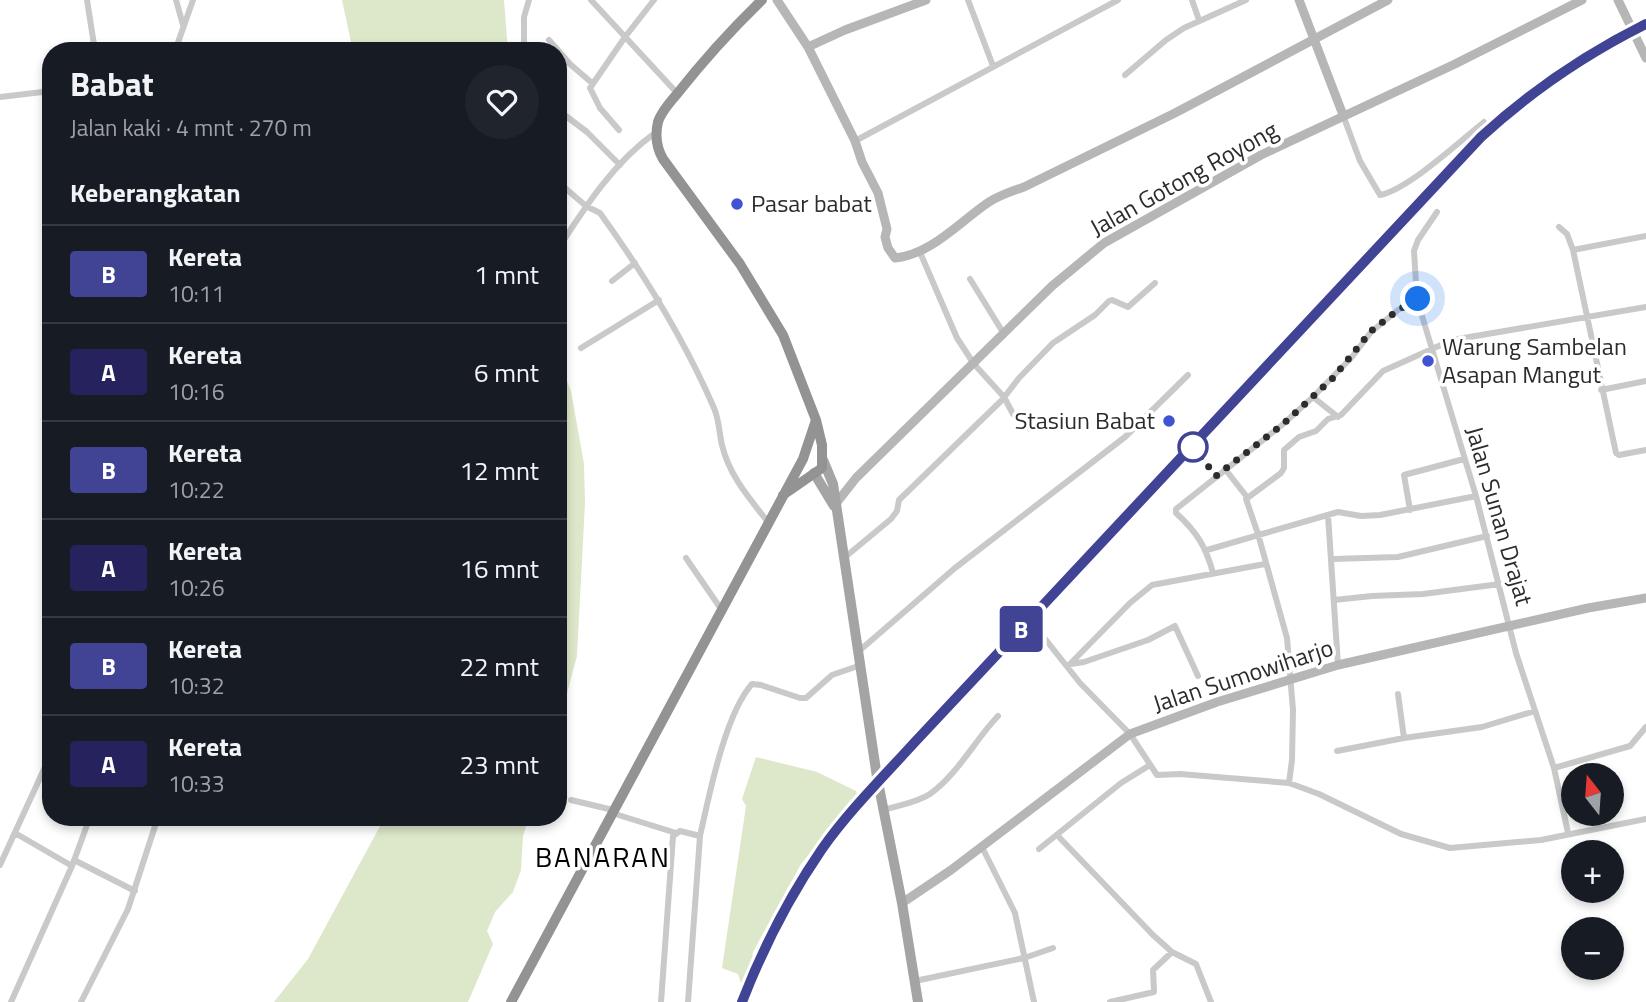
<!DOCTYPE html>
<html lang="id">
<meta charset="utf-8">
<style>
:root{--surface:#171b24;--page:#20242c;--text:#f1f3f6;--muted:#9ea1a6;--line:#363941}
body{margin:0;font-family:"Titillium Web",sans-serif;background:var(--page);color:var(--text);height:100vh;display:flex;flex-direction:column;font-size:26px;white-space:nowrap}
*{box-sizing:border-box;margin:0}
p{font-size:23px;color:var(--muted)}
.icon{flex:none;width:38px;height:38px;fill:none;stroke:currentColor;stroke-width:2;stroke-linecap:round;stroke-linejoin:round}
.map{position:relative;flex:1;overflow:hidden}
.sheet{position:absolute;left:42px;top:42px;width:525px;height:784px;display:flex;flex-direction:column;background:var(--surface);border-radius:28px;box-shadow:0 4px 10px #0003}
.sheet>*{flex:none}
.badge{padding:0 14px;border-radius:5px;font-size:24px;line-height:46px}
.needle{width:46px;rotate:343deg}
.controls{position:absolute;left:1561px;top:763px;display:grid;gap:14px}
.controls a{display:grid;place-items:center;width:63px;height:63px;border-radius:50%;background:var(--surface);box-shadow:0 4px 10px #0003;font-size:35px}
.you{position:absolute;width:35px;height:35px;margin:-18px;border:5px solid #fff;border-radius:50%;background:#1a73e8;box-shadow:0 0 0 10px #1a73e833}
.map>.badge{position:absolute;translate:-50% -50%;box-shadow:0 0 0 4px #fff}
h2{padding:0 28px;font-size:26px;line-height:63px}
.round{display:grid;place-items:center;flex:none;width:74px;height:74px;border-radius:37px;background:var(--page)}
.head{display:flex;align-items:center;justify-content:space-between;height:119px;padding:0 28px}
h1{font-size:33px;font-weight:700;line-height:52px}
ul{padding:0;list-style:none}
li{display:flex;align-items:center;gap:21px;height:98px;padding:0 28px;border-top:2px solid var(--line)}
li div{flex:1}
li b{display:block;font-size:26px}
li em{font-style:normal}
li .badge{min-width:77px;font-weight:700;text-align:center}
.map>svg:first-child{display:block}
.water{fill:#dde7c9}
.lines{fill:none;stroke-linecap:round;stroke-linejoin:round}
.street{stroke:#c9c9c9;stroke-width:6}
.secondary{stroke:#b6b6b6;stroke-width:9}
.primary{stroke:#a4a4a4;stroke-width:10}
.highway{stroke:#939393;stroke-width:10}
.rail{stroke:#818181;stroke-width:2.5;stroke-dasharray:7 5;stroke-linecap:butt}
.line-casing{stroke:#fff;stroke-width:16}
.line{stroke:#414495;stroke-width:10}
.walk{stroke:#2c2c2c;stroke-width:7;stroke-dasharray:0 12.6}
.poi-dot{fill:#4053d2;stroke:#fff;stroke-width:2.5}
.stop-dot{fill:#fff;stroke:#414495;stroke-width:3.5}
.labels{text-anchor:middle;stroke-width:7;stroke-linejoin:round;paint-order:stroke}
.street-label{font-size:24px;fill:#2c2c2c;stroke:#fff}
.poi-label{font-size:24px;fill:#2c2c2c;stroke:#fff;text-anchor:start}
.quarter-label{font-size:28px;letter-spacing:2px;fill:#000;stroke:#fff}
</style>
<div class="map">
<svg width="1646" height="1002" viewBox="0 0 1646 1002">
<rect width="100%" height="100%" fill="#fff"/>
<path class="water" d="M342 0H504L508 51H353Z
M558 359 571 391 584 464 585 503 577 656 558 727Z
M756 757 817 772 856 791 858 796 801 864 753 952 745 995 738 974 722 968 746 806 742 799Z
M385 817H529L523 836 521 870 513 892 495 912 487 931 493 944 468 1002H274L308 959Z"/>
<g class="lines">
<path class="street" d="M87 0 95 51
M176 0 183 25
M591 0 677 93
M968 0 993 66
M1192 0 1199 20
M549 40 570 64 592 83
M175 51 193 0
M524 51V17L529 0
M1125 75 1166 40 1184 28 1246 0
M0 97 51 91
M558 110 587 132 620 165
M1343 115 1360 161 1380 195C1409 189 1460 141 1484 122
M619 130 600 108 590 88 625 37 654 0
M855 141 1118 0
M558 182 586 206 600 213C644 274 684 339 714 408 719 419 719 432 722 445 729 475 749 498 768 522
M1437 212 1418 240 1414 251 1417 299 1476 496 1516 653 1554 768 1568 833
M1559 227 1567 234 1573 250 1616 453 1619 455 1646 450
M558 249C585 207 614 162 655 133
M919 250 957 338 974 364 1004 397 1013 414 1030 429
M1573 250 1646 236
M970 279 1004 334
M612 281 635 263
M581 348 659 300
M1601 390 1646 381
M1313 397 1338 417
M1225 469 1247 497
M1410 510 1404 475 1464 459
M1328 515 1338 665
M1207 550 1338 512 1361 516 1380 515 1476 496
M686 558 721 609
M844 558 891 519 897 511 899 500 1002 400 1019 378 1053 343 1095 315 1109 301 1112 300 1128 307 1155 283
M1333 559 1398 557 1487 536
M1213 573C1206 547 1197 532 1176 513V509L1282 425 1313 397 1352 357 1371 332 1398 310 1417 299
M1334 600 1372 596 1423 594 1500 584
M1042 635 1080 683 1130 734 1157 775 1180 774 1289 783 1319 794 1401 834 1450 848 1541 840 1646 819
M859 651 955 568 1125 437 1188 375
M1071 664 1084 662 1148 640 1175 626 1198 676
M1068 666 1130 603 1152 585 1265 564
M1398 694 1404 738
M1337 751 1404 738 1482 727 1535 711
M1554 768 1630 746 1646 727
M1289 783 1292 760 1293 710 1287 638 1258 534 1246 499 1281 473 1284 468V450L1299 437 1316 431 1328 419 1341 415 1383 371 1452 340 1646 307
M571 800 613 810
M884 810C899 805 916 803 930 794 958 774 975 740 998 716
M612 813 676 833
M15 833 72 866
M1057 835 1153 935 1172 952 1196 964 1211 1002
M982 847 1015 913 1034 1002
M1039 849 1121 783 1150 765
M74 860 135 891
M0 865 51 754
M915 981 1024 958 1053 948
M11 1002 72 866 90 817
M81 1002 128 909 158 817
M661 1002 673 836 680 831 700 836C709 796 725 714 752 684L761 685 800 698H806L832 675 861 665
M688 1002 700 836
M1110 1002 1154 992 1153 970 1172 952"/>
<path class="secondary" d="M777 0 808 47 855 141 862 162 878 193 887 229 885 237 888 248 895 258C932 254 959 222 989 202 1000 195 1012 191 1024 187L1175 113 1388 0
M1299 0 1343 115
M1618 0 1646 58
M808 47 845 30 926 0
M834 506 856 478 1052 286 1104 243 1261 155 1455 64 1582 0
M902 903 951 870 1130 734 1217 702 1338 665 1588 608 1646 598"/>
<path class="primary" d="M823 460 833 484 877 777 902 903 918 1002
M814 473 834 506"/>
<path class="highway" d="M762 0C731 30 703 61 677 94 670 102 661 112 658 122 655 135 656 147 663 159L740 264 783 335 816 420 822 445V468L783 495
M511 1002 803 459 816 420"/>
<path class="rail" d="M742 1002C763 948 789 897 822 849 848 812 883 777 914 743L1481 137C1530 92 1586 54 1646 24"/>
</g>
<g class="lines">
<g class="line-casing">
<path id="line" d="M742 1002C763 948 789 897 822 849 848 812 883 777 914 743L1481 137C1530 92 1586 54 1646 24"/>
</g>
<use href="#line" class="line"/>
<path class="walk" d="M1193 447 1216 476 1282 425 1333 378 1371 331 1398 310 1418 299"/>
</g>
<g class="poi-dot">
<circle cx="737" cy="204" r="7"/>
<circle cx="1428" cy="361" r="7"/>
<circle cx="1169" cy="421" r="7"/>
</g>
<circle class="stop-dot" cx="1193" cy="447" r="14"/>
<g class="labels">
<g class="street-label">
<text transform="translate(1184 179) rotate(-29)" y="8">Jalan Gotong Royong</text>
<text transform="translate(1499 516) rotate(74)" y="8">Jalan Sunan Drajat</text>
<text transform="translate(1243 676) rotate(-18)" y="8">Jalan Sumowiharjo</text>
</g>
<g class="poi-label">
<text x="751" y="212">Pasar babat</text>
<text x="1442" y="355">Warung Sambelan<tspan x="1442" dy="28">Asapan Mangut</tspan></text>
<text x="1155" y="429" text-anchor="end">Stasiun Babat</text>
</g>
<g class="quarter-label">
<text x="603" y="867">BANARAN</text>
</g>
</g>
</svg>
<div class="controls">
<a><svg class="needle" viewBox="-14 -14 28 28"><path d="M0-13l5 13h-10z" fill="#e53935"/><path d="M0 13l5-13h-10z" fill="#9ea1a6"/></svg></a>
<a>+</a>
<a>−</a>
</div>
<div class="you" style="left:1418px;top:299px"></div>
<b class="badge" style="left:1021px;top:629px;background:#414495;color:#fff">B</b>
<section class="sheet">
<div class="head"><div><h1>Babat</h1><p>Jalan kaki · 4 mnt · 270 m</p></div><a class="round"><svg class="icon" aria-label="heart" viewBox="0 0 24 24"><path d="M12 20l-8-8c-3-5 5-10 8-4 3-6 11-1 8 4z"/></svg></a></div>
<h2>Keberangkatan</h2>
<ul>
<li><span class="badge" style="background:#414495;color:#fff">B</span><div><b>Kereta</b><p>10:11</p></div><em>1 mnt</em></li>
<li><span class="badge" style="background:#26225e;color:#fff">A</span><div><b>Kereta</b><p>10:16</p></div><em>6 mnt</em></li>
<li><span class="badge" style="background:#414495;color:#fff">B</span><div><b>Kereta</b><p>10:22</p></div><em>12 mnt</em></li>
<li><span class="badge" style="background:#26225e;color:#fff">A</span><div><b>Kereta</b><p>10:26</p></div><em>16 mnt</em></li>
<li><span class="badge" style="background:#414495;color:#fff">B</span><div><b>Kereta</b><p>10:32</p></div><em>22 mnt</em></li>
<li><span class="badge" style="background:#26225e;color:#fff">A</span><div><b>Kereta</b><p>10:33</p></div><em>23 mnt</em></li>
</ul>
</section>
</div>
